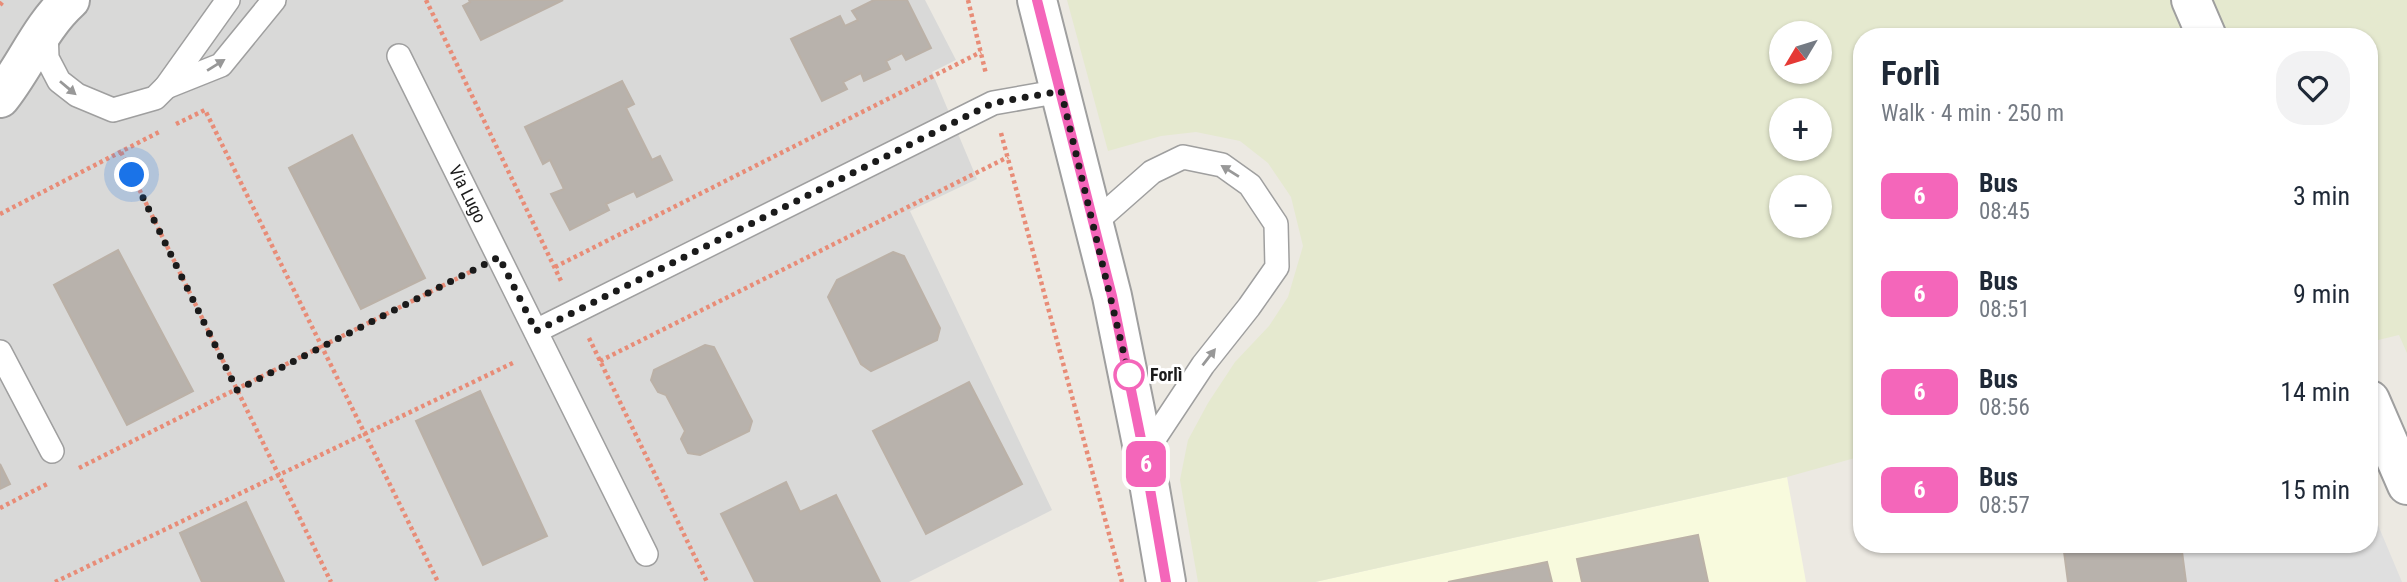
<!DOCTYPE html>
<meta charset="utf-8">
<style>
:root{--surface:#fff;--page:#f2f2f3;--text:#1f2937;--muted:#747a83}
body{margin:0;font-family:"Roboto Condensed",sans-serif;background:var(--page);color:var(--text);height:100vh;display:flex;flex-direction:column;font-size:26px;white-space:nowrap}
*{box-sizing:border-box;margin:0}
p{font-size:23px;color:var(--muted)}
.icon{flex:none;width:38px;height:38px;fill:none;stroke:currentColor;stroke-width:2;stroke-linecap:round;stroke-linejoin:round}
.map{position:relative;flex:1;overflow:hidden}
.drawer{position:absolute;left:1853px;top:28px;width:525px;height:525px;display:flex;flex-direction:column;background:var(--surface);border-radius:28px;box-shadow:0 2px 5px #0004}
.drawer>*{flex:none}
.badge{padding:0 14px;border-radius:10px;font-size:24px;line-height:46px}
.needle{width:46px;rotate:232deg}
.tools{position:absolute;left:1769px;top:21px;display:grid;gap:14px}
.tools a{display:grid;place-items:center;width:63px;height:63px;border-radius:50%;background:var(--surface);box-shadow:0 2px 5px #0004;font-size:35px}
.you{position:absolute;width:35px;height:35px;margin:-18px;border:5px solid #fff;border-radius:50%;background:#1a73e8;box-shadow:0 0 0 10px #1a73e833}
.map>.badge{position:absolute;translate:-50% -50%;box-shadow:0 0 0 4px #fff}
.round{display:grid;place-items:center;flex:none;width:74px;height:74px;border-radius:28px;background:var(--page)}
.overview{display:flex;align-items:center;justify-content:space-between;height:119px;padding:0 28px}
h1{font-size:33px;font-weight:700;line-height:52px}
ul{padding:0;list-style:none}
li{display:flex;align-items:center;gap:21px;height:98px;padding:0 28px}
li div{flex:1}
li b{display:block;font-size:26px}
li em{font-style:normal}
li .badge{min-width:77px;font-weight:700;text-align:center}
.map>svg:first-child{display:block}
.residential{fill:#d9d9d8}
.education{fill:#f8fadd}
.farmland{fill:#e5e9cf;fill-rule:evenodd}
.parking{fill:#dfdfdf}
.building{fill:#b8b2ac;stroke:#bbb1a7;stroke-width:2}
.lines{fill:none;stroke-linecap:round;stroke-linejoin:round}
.lane-casing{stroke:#9f9f9f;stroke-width:26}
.street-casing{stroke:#9f9f9f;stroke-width:42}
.path{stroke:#e88c77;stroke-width:4.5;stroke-dasharray:3.5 3.5;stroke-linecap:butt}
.lane{stroke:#fff;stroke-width:23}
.street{stroke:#fff;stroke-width:38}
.oneway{fill:#989898}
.line-casing{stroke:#fff;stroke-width:16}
.line{stroke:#f466ba;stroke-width:10}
.walk{stroke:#1b1b1b;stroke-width:7;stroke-dasharray:0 12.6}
.stop-dot{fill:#fff;stroke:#f466ba;stroke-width:3.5}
.labels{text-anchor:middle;stroke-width:6;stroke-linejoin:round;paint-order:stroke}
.street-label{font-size:18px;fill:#1b1b1b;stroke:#fff}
.stop-label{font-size:18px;font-weight:bold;fill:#1b1b1b;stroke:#fff;text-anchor:start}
</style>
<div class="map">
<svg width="2407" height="582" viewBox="0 0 2407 582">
<rect width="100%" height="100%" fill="#ece9e2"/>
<path class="residential" d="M0 0H925L956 60 932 72 977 179 910 211 1052 510 909 582H0Z"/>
<path class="education" d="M1787 477 1806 582H1315Z"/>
<path class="farmland" d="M1067 0H2407V353L2399 335 2370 342V37H1862V456L1787 477 1315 582H1198L1180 480 1188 440 1208 403 1235 362 1269 326 1288 297 1303 246 1291 197 1268 163 1240 141 1196 132 1161 136 1108 151ZM1782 33H1820V72H1782ZM1782 110H1820V149H1782ZM1782 187H1820V226H1782Z"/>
<path class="parking" d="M2370 506 2402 582H2186L2181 544H2370Z"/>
<path class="building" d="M469 0H563L481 40 463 6 470 2Z
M874 0H907L931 48 906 60 902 53 886 61 890 69 864 81 861 73 843 82 847 89 822 101 791 39 840 16 845 26 858 20 852 11Z
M622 81 634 104 626 108 652 160 660 156 672 180 637 197 634 191 606 204 609 210 570 230 551 194 564 189 550 160 543 164 525 127Z
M352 135 425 278 361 309 289 168Z
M118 250 193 391 127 425 54 285Z
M893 252 904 256 940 328 937 340 871 371 861 364 828 297 837 280Z
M705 345 714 347 752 421 749 431 700 455 688 453 681 439 685 431 666 395 658 392 651 380 654 370Z
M969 382 1022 484 926 534 873 431Z
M480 391 547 536 483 565 416 421Z
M0 464 10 484 0 489Z
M786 482 800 512 836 495 880 582H755L721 514Z
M246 502 284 582H202L180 533Z
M1698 535 1708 582H1582L1577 559Z
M2063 544H2181L2186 582H2068Z
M1547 562 1552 582H1448Z"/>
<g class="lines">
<g class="lane-casing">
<g id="lane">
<path d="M46 30 47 58 59 81 77 95 113 110 155 98 166 87 228 0"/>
<path id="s1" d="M399 56 646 554"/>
<path d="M166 87 221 65 274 0"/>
<path d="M1093 224 1152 172 1183 157 1222 165 1250 185 1276 224 1277 267 1249 307 1203 365 1144 454"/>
<path d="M536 331 993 103 1061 91"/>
<path d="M0 352 52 451"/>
</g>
</g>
<g class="street-casing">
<path id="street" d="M1037 0 1112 296 1144 454 1166 582
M2191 0 2207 37
M0 98C25 67 40 27 70 0
M2370 400 2407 485"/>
</g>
<path class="path" d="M426 0 562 283
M968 0 986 74
M0 5 4 0
M176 124 205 110 438 582
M1001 133 1122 582
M121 152 331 582
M0 214 161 131
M555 267 981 52
M589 338 707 582
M600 361 1008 157
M79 468 472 271
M0 508 49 483
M55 582 515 362"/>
<use href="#lane" class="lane"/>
<use href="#street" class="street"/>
</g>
<defs><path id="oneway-solid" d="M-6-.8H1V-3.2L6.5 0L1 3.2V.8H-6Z" transform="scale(1.75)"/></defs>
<g class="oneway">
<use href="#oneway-solid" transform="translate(216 65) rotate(-32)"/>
<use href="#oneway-solid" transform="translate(68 88) rotate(40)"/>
<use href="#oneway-solid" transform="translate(1230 171) rotate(-148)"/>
<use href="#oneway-solid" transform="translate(1209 357) rotate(-52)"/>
</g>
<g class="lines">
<g class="line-casing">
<path id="line" d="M1037 0 1112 296 1144 454 1166 582"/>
</g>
<use href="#line" class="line"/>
<path class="walk" d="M132 175 237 390 499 257 536 331 993 103 1061 91 1129 375"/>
</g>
<circle class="stop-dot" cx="1129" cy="375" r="14"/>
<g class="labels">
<g class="street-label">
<text dy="6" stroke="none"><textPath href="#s1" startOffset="154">Via Lugo</textPath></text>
</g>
<g class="stop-label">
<text x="1150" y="381">Forlì</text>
</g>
</g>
</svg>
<div class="tools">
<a><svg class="needle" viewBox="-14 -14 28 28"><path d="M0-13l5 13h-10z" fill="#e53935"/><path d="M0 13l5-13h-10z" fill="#747a83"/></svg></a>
<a>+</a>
<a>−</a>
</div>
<div class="you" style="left:132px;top:175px"></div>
<b class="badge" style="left:1146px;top:464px;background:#f466ba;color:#fff">6</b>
<section class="drawer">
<div class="overview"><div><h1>Forlì</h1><p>Walk · 4 min · 250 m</p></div><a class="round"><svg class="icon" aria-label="heart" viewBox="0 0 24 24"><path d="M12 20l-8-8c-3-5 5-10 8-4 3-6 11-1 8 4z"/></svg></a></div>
<ul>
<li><span class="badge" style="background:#f466ba;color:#fff">6</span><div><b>Bus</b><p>08:45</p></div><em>3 min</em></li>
<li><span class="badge" style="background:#f466ba;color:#fff">6</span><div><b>Bus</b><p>08:51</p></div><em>9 min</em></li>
<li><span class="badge" style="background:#f466ba;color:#fff">6</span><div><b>Bus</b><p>08:56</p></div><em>14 min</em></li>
<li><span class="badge" style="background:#f466ba;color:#fff">6</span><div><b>Bus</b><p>08:57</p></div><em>15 min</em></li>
</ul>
</section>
</div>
